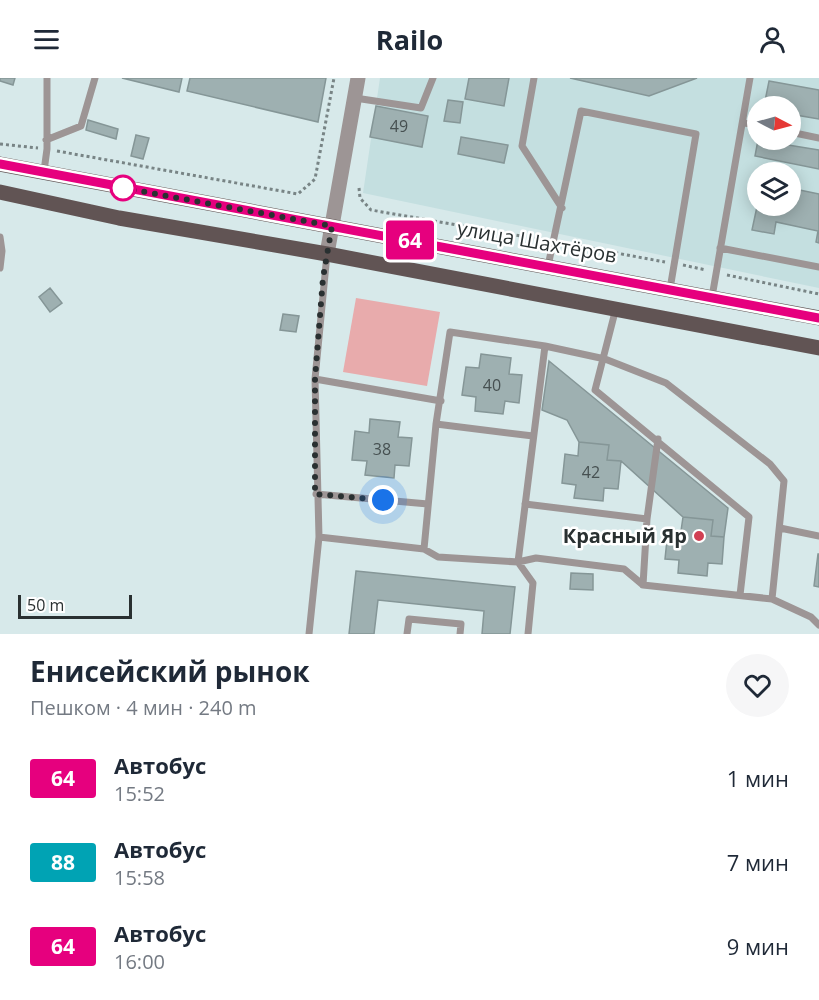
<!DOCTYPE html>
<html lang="ru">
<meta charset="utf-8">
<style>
:root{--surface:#fff;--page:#f6f6f7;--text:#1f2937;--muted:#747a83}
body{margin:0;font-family:"Open Sans",sans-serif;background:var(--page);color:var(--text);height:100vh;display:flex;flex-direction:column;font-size:22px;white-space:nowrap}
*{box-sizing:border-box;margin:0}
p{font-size:20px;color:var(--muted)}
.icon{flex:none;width:33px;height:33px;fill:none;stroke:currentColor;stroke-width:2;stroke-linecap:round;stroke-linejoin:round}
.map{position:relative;height:556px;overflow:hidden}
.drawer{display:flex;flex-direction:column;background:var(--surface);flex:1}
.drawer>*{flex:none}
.badge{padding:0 12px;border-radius:4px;font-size:21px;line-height:39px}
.needle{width:39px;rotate:96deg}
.buttons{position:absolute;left:747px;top:18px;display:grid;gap:12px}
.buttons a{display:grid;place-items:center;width:54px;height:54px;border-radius:50%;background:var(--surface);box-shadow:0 3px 15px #0003;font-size:30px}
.scale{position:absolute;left:18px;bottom:15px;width:114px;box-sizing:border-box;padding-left:6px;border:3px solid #293031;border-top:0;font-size:16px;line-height:21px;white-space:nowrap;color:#293031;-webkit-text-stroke:4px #fff;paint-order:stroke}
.you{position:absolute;width:30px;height:30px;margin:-15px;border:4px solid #fff;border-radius:50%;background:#1a73e8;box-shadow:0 0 0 9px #1a73e833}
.map>.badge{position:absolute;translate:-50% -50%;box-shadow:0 0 0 3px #fff}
.round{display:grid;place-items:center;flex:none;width:63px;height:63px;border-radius:32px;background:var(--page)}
.overview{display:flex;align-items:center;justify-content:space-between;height:102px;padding:0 30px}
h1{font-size:28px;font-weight:700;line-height:45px}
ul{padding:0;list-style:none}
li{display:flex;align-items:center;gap:18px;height:84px;padding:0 30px}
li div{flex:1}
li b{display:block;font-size:22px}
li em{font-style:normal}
li .badge{min-width:66px;font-weight:700;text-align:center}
header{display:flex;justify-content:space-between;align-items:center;height:78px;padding:0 30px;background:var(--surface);font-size:27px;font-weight:700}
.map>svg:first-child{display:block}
.built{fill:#c4dfe0;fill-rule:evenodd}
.green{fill:#e8abac}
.building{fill:#9eb0b1;stroke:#859697;stroke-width:1.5}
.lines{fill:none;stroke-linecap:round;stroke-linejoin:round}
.path{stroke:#788485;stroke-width:3;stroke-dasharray:3 3;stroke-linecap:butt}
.service{stroke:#9d9595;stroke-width:7}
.tertiary{stroke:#9d9595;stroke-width:15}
.primary{stroke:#615454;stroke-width:15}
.line-casing{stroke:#fff;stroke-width:14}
.line{stroke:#e6007e;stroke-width:9}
.walk{stroke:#293031;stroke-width:6;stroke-dasharray:0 10.8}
.stop-dot{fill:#fff;stroke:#e6007e;stroke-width:3}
.poi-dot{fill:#d14053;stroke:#fff;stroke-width:2}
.labels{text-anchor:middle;stroke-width:5;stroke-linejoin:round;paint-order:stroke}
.number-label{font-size:16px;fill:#465051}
.street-label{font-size:20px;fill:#293031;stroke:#fff}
.poi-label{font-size:20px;font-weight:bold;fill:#293031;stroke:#fff;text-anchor:end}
</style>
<header><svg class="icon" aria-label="menu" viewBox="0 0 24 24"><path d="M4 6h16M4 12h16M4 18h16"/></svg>Railo<svg class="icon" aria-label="person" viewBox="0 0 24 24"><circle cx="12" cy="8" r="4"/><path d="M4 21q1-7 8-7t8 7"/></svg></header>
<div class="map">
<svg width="819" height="556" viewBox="0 0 819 556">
<rect width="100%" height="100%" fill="#d7e9ea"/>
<path class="built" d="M380 0H819V210L363 115ZM758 28H790V62H758ZM758 94H790V128H758Z"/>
<path class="green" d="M356 220 440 234 427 308 343 294Z"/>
<path class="building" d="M0 0H15L13 7 0 3Z
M122 0H182L179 14Z
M190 0H326L318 44 187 13Z
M469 0H509L504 28 465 21Z
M570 0H697L649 18Z
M769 3 819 12V41L790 36V28H764Z
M448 22 463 24 460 45 444 43Z
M376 28 428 38 422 69 370 59Z
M88 42 118 51 116 61 86 52Z
M136 57 149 60 143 81 131 78Z
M461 59 508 67 504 85 458 76Z
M758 62 819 72V91L755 78Z
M790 110 819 116V165L816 164 818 153 776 144 774 156 752 152 758 124V128H790Z
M50 210 62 225 50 234 39 219Z
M283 236 299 238 296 254 280 252Z
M481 276 511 280 509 296 522 297 519 325 505 323 503 336 475 333 476 319 462 317 466 289 479 290Z
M549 283 728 430 724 459 711 458 713 442 683 439 621 383 607 382 609 367 579 364 567 342 542 332Z
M370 341 400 344 398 359 412 360 409 388 395 387 394 400 365 397 367 383 352 382 355 353 369 355Z
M579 364 609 367 607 382 621 383 618 411 604 410 603 423 574 420 576 407 562 405 565 376 578 378Z
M683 439 713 442 711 458 724 459 722 486 708 485 707 498 678 495 679 482 665 481 668 452 681 453Z
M818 476H819V509L814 508Z
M356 493 515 509 510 556H482L484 533 378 522 374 556H349Z
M571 495 593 496V512L570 511Z"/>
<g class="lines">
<path class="path" d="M0 66 38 70
M57 73 298 116 315 101 334 0
M359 110 360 120 371 132 544 162
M562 165 665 184
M683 187 706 192
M727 197 819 216"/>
<path class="service" d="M534 0 522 68 562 130
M355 20 421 30 433 0
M744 45 758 47
M790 54 819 60
M46 62 81 48 95 0
M44 93 47 71V0
M0 159 2 173 0 190
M720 170 819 189
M548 188 581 33 696 56 670 211
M712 219 750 0
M616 230 595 312 749 439 740 517
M315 301 441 323
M436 346 533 358
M316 416 428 426
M525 426 647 441
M780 450 819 458
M319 459 424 471 438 479 518 484 536 480 624 491 643 507 772 521 811 539 819 547
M424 471 436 346 450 254 545 268 605 281 666 305 770 386 784 403 772 521
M643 507 647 441 658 361
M309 556 319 459 315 301 327 176
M407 556 409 541 461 546 460 556
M528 556 533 505 518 484 545 268"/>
<path class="tertiary" d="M327 176 358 0"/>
<path class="primary" d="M0 86 819 240
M0 114 119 140 327 176 819 270"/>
</g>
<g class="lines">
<g class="line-casing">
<path id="line" d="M0 86 819 240"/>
</g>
<use href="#line" class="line"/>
<path class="walk" d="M123 110 332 148 323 200 315 301V416L383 422"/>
</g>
<circle class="stop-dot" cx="123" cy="110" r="12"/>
<circle class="poi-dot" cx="699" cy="458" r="6"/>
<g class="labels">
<g class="number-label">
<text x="399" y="54">49</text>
<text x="492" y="313">40</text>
<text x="382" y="377">38</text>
<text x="591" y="400">42</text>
</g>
<g class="street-label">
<text transform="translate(537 164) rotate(10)" y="7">улица Шахтёров</text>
</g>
<g class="poi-label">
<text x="687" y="465">Красный Яр</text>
</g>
</g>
</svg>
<div class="buttons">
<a><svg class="needle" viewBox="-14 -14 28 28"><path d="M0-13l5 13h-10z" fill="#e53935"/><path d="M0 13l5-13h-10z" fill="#747a83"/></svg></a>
<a><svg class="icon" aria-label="layers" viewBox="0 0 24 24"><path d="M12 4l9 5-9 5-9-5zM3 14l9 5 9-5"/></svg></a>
</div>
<div class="scale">50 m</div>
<div class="you" style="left:383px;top:422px"></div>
<b class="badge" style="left:410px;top:162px;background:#e6007e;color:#fff">64</b>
</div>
<section class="drawer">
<div class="overview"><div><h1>Енисейский рынок</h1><p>Пешком · 4 мин · 240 m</p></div><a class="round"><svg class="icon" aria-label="heart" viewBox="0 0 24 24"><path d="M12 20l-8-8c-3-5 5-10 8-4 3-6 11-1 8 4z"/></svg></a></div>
<ul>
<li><span class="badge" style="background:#e6007e;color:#fff">64</span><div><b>Автобус</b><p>15:52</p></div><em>1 мин</em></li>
<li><span class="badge" style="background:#00a3b4;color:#fff">88</span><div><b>Автобус</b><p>15:58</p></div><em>7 мин</em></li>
<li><span class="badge" style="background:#e6007e;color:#fff">64</span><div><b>Автобус</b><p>16:00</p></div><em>9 мин</em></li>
</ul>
</section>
